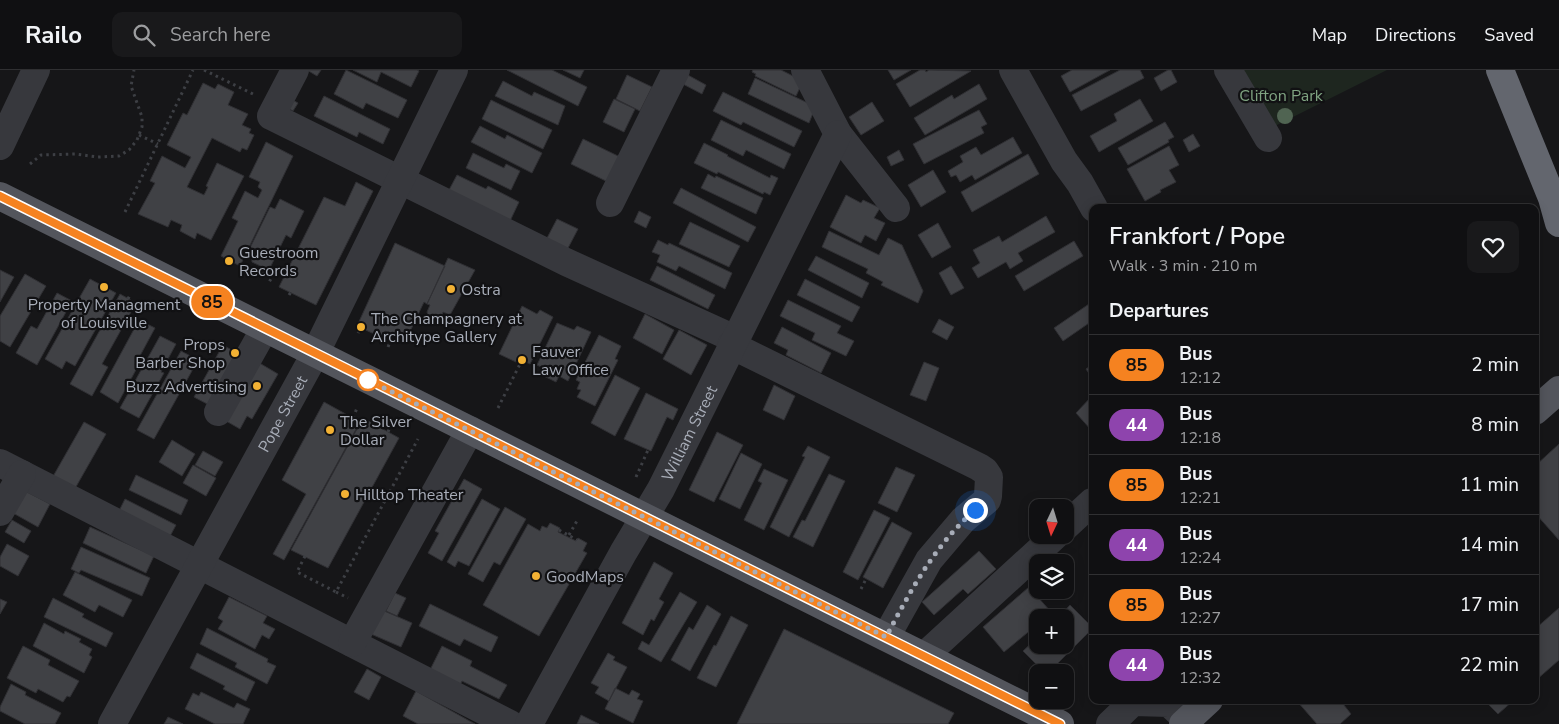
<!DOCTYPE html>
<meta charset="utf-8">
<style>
:root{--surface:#101012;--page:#19191b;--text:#f1f3f6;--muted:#9c9d9f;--line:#303032}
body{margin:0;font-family:"Nunito Sans",sans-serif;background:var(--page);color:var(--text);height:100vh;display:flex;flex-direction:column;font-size:19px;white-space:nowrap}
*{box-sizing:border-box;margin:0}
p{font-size:16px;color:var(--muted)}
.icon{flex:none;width:28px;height:28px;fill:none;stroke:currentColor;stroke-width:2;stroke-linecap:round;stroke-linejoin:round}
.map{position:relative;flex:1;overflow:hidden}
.side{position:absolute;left:1089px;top:134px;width:450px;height:500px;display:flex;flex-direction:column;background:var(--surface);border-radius:10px;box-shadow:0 2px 12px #0003,0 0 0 1px var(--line)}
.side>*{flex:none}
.badge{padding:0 10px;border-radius:16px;font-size:18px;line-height:32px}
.needle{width:32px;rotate:184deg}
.buttons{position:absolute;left:1029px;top:429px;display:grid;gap:10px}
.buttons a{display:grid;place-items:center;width:45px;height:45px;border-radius:10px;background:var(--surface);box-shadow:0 2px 12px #0003,0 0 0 1px var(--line);font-size:25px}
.you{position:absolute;width:25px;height:25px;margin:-12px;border:4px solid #fff;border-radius:50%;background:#1a73e8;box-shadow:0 0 0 8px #1a73e833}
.map>.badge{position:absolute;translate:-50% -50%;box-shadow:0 0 0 2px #fff}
h2{padding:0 20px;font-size:19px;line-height:45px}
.round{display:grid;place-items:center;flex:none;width:52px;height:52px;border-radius:10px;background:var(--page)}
.overview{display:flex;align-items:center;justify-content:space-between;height:85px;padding:0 20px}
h1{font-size:24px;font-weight:600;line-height:38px}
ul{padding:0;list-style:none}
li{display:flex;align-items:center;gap:15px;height:60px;padding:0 20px;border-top:1px solid var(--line)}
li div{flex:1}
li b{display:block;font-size:19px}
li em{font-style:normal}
li .badge{min-width:55px;font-weight:700;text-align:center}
header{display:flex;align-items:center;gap:30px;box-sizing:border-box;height:70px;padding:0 25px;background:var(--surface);border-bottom:1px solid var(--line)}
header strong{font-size:24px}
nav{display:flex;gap:28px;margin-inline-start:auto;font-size:18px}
.search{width:350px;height:45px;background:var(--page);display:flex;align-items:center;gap:12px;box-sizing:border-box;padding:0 18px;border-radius:10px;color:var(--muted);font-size:19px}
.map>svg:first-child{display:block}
.green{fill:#1e261f}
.building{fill:#404145;stroke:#303034}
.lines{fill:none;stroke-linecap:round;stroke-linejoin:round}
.path{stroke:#3d3f44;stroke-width:3;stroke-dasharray:2.5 4;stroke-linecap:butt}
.minor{stroke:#37383d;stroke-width:28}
.major{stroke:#53555c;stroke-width:28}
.highway{stroke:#63666e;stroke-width:28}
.tree{fill:#506452}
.line-casing{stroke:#fff;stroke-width:11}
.line{stroke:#f58220;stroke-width:8}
.walk{stroke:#a8adb8;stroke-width:5;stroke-dasharray:0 9}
.poi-dot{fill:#f2b134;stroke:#111113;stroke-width:2}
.stop-dot{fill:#fff;stroke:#f58220;stroke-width:2.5}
.labels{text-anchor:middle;stroke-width:4.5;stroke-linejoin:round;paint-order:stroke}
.park-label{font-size:16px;fill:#7fa381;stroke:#111113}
.poi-label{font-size:16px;fill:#a8adb8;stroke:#111113;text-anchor:start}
.street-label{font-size:16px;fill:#a8adb8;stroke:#111113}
</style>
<header>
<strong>Railo</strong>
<div class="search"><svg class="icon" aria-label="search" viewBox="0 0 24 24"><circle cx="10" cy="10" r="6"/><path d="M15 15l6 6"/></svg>Search here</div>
<nav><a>Map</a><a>Directions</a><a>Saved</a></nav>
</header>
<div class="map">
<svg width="1559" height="654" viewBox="0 0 1559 654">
<rect width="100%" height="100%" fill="#161618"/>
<path class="green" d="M1236 0H1387L1271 58Z"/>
<path class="building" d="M307 0H321L317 6Z
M346 0 407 30 398 48 366 33 363 39 334 24Z
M353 0H417L419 1 411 17 381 2 377 12Z
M507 0H552L587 17 578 36Z
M563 0H584L580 8Z
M753 0H781L803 11 796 26 755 6 756 4 752 2Z
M888 0H911L894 10Z
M920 0H925L926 2 929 0 971 1 910 37 896 14Z
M1072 0H1110L1070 22 1061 6Z
M1120 0H1140L1144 8 1081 41 1072 25Z
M1168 0H1171L1177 12 1161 21 1154 8Z
M686 4 706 15 702 24 681 13Z
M627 5 652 17 640 41 616 29Z
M755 8 810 34 815 38 809 53 748 24Z
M503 11 532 26 534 22 565 36 558 55 495 26Z
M203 13 215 19 218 14 234 22 228 35 248 44 242 55 251 59 249 63 254 65 247 80 242 78 240 82 212 68 187 117 204 125 208 117 206 116 217 93 244 106 211 170 197 163 195 169 180 161 182 155 171 150 168 157 138 144 155 113 150 111 162 86 185 98 191 87 167 75 183 43 187 45Z
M979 14 987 29 925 65 914 48 952 25 954 29Z
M723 22 802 61 794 77 743 52 741 55 713 41Z
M324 26 390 59 383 74 359 62 357 67 314 46Z
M287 27 298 33 293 41 282 35Z
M614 29 635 39 624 62 603 52Z
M1140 29 1153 51 1099 82 1090 66 1117 51 1114 44Z
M491 30 552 60 543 79 482 49Z
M872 32 884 51 861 65 849 47Z
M979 40 987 54 981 57 984 63 924 94 913 74Z
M721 50 791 84 784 99 746 80 743 86 711 70Z
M1165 52 1174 67 1168 70 1169 72 1128 95 1118 78Z
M480 56 505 69 507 65 542 83 532 103 471 72Z
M1193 64 1200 76 1189 82 1183 70Z
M1013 67 1022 83 975 110 972 105 960 112 956 105 951 107 948 101 963 92 960 86 976 77 981 85Z
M583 69 620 87 608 112 571 94Z
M266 72 293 86 240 196 221 186 238 151 232 148 245 121 258 128 262 120 258 117 260 112 249 107Z
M704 73 728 85 727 86 770 108 771 105 778 108 770 125 764 122 763 124 718 102 717 104 694 93Z
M1169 76 1179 95 1169 100 1176 112 1160 120 1161 122 1145 131 1127 99Z
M899 80 904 90 891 96 887 87Z
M473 83 504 98 506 94 520 101 511 120 466 98Z
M1028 84 1039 104 972 142 961 122Z
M933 100 946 122 921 137 908 115Z
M708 104 715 108 716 106 763 128 756 144 701 118Z
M457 105 486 119 488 116 519 132 510 151 449 120Z
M356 112 373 121 316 235 279 217 324 127 345 136Z
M681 118 756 157 748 172 673 133Z
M846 125 861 133 863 130 880 138 874 148 885 153 876 171 865 165 861 173 830 157Z
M280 129 304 141 291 168 286 165 269 200 252 192V189L246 186 270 137 275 139Z
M639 141 651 147 646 158 634 152Z
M1046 146 1055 162 1018 183 1023 191 1010 199 1006 192 978 208 972 198 980 193 973 180 999 166 1002 172Z
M557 149 578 159 567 180 546 170Z
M690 152 740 176 729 197 679 174Z
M938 153 951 177 932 188 918 165Z
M829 161 879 185 888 168 902 175 923 221 918 233 881 215 883 212 866 203 868 199 822 177Z
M658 170 668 175 669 173 732 203 725 219 679 196 676 201 657 192 660 185 652 182Z
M1074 171 1083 186 1024 221 1015 206Z
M395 173 445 196 427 234 424 232 406 270 385 261 383 268 357 256Z
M816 186 869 213 862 228 808 200Z
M448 188 475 200 450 245 443 242 441 248 434 250 429 248 427 242 430 235 427 234Z
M657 196 715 225 708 239 650 210Z
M951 196 964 218 951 225 939 203Z
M0 200 14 207 0 232Z
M25 204 46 216 10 277 0 271V246Z
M90 209 116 223 75 296 66 291 62 299 45 289Z
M805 209 860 237 852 252 797 225Z
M57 223 72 231 37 295 16 283 31 256 37 259Z
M120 224 136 233 102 294 108 297 92 326 70 314Z
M788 230 841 256 837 263 854 271 846 286 812 270 815 263 780 246Z
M1089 234 1092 240V251L1063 271 1054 258Z
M522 236 537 244 540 240 553 247 530 294 518 288 516 292 499 284Z
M645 244 674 260 662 284 633 268Z
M939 249 954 257 947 270 932 262Z
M139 250 155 258 135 295 138 296 118 333 100 322Z
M557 253 574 260 577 256 591 262 568 311 559 306 556 312 540 304 543 298 537 295Z
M782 257 831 283 821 303 786 285 788 280 774 273Z
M679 260 707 275 691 305 663 289Z
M599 265 621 276 615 289 618 290 595 336 577 327 581 320 577 319 580 312 576 310Z
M160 266 176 274 161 302 164 303 139 348 120 338Z
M223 275 240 285 211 336 194 327Z
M181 281 198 290 154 369 137 360Z
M256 291 278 304 252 349 247 346 240 359 221 348Z
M924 292 939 298 926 331 910 325Z
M1092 295V308L1086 299Z
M615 305 640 318 615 366 591 353Z
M774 315 795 326 784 350 763 340Z
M646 323 678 339 673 350 667 347 651 381 624 369Z
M1092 326V361L1076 343Z
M324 332 360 352 284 490 273 484 306 424 282 410Z
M363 348 399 368 328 498 291 480Z
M84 352 106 364 73 422 51 410Z
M717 362 743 375 714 432 689 420Z
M172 370 195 384 182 406 159 392Z
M1559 374V470L1535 443V396Z
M808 376 830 387 789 467 770 457 805 387 802 386Z
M203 381 223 392 215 406 195 395Z
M741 383 762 394 740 439 719 429Z
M193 395 216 408 206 426 183 413Z
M896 397 915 405 897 442 878 433Z
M764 399 788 410 764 460 744 450 762 413 758 411Z
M829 404 845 411 813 477 793 467 802 450 805 451Z
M136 405 188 430 181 445 129 420Z
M464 409 482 419 442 491 428 483 439 463 435 461Z
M25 421 50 434 38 457 13 443Z
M125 429 176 455 168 470 117 445Z
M482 429 500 439 469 496 458 491 455 497 447 492Z
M505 437 526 449 500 495 494 492 483 512 468 504Z
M874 440 890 448 858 510 843 502Z
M12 450 31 461 24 473 5 462Z
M892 452 912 463 883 518 863 507Z
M550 453 560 458 558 462 576 471 578 468 587 473 583 481 587 483 539 566 483 535 528 454 540 461 542 456 547 458Z
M90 457 154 486 146 503 83 473Z
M7 474 29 486 18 506 0 496V487Z
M81 477 150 508 142 526 81 500 79 503 71 499Z
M979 481 996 499 968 524 963 519 934 545 922 532Z
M654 492 673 503 659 529 664 532 654 551 651 549 643 565 622 553Z
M75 502 132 530 123 547 99 535 95 542 63 525Z
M1029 517 1051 542 1045 548H1038V554L1004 582 983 557Z
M680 522 697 532 661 592 638 579 642 571 649 575Z
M395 523 406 528 397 546 386 541Z
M229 527 267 546 263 553 275 559 269 569 262 565 255 579 218 559 223 551 218 548Z
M53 528 84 544 82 547 113 563 106 577 44 547Z
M0 529 7 532 0 544Z
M430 534 498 567 491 582 464 569 460 576 419 556Z
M707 535 721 544 690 601 671 590 689 557 693 560Z
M1070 535 1092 557V559L1049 602H1044L1023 581 1038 567V575H1065V548H1058Z
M1559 538V590L1535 611V559Z
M382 540 412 553 401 577 371 564Z
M731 546 748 555 716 617 697 608 714 575 716 576Z
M44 553 64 564 65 561 81 569 79 572 92 579 89 585 92 587 84 603 33 576Z
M207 558 268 589 267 592 276 596 267 614 235 597 237 593 200 574Z
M784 559 954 643 948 654H737Z
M23 576 50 590 48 595 79 611 70 627 67 626 63 632 38 619 36 623 7 608Z
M442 576 472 591 470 596 507 615 499 629 462 611 459 617 429 602Z
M197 583 255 612 246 631 223 619 225 616 190 598Z
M608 583 615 587 613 590 627 597 609 631 595 623 599 617 591 613Z
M367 599 381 607 369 630 354 622Z
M11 614 26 622 25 625 61 643 55 654H25L0 641V637Z
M615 618 629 625 632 620 640 624 637 629 643 631 633 653 605 639Z
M416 621 475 654H418L403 646Z
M201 622 234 638 237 633 250 639 243 654H215L185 639 193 623 199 626Z
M1296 630H1340L1351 644 1340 654H1317Z
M1484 630H1514L1498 644Z
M581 645 599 654H577Z
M168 647 183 654H164Z"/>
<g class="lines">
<path class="path" d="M204 0 255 25
M139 65 158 74
M30 94 41 85 75 84 98 87 119 86 129 80 137 70 142 57V47L131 16 134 0
M125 142 193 0
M228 194 229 191
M263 197 261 201 272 207 268 214
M104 217 106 213
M289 225 291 222
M128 229 130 225
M358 263 361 257
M388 277 393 265
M498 338 522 290
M353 348 357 338
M388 362 391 355
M636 407 648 380
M559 460 577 470
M569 465 578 449
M305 486 297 502 336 522 418 369
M861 519 866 509
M336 522 348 528"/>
<g class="minor">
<path d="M295 0 271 46 566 192 735 269"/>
<path d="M805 0 838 64 896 138"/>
<path d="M1013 0 1064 91 1080 113 1094 138"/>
<path d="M1228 0 1268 68"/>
<path d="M0 76 36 0"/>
<path d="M610 133 676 0"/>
<path d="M731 275 979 397 985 401 989 407 988 426 987 430 963 450 929 490 886 567"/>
<path d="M218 342 265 258"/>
<path d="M0 393 510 654"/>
<path d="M0 442 22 404"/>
<path d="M1065 457 1092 432"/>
<path d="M352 573 470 360"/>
<path d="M924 586 1056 465"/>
<path id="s1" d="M112 654 315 284 454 0"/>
<path id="s2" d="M529 654 623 483 661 419 838 64"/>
<path d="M1110 654 1133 632 1169 633 1187 650"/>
</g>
<path class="major" d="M0 126 1060 654
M1535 341 1559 320
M1183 654 1209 630"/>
<path class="highway" d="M1500 0 1552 128 1559 153"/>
</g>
<circle class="tree" cx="1285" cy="46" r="8"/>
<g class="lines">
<g class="line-casing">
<path id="line" d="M0 126 1060 654"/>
</g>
<use href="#line" class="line"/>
<path class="walk" d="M368 310 886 567C911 520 934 476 975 440"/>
</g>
<g class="poi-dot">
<circle cx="229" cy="191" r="5"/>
<circle cx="104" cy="217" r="5"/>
<circle cx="451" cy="219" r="5"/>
<circle cx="361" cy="257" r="5"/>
<circle cx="235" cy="283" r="5"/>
<circle cx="522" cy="290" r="5"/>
<circle cx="257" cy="316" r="5"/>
<circle cx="330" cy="360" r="5"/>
<circle cx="345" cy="424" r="5"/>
<circle cx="536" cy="506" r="5"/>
</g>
<circle class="stop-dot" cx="368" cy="310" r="10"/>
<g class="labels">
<g class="park-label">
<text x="1281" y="31">Clifton Park</text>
</g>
<g class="poi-label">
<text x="239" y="188">Guestroom<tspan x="239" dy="18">Records</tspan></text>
<text x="461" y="225">Ostra</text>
<text x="104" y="240" text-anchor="middle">Property Managment<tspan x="104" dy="18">of Louisville</tspan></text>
<text x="371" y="254">The Champagnery at<tspan x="371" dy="18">Architype Gallery</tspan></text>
<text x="225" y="280" text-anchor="end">Props<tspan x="225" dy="18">Barber Shop</tspan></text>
<text x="532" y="287">Fauver<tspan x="532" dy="18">Law Office</tspan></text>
<text x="247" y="322" text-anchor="end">Buzz Advertising</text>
<text x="340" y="357">The Silver<tspan x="340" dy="18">Dollar</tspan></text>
<text x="355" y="430">Hilltop Theater</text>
<text x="546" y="512">GoodMaps</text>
</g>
<g class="street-label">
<text dy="6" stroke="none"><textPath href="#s1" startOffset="354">Pope Street</textPath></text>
<text dy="6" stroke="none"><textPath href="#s2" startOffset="332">William Street</textPath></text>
</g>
</g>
</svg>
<div class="buttons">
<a><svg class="needle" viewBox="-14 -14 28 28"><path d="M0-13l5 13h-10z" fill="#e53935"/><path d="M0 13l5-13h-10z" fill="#9c9d9f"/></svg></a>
<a><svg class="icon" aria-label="layers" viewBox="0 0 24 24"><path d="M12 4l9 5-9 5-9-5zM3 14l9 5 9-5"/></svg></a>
<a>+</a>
<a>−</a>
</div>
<div class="you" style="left:975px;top:440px"></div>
<b class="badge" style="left:212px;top:232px;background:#f58220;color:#111">85</b>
<section class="side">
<div class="overview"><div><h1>Frankfort / Pope</h1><p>Walk · 3 min · 210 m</p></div><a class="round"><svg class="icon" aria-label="heart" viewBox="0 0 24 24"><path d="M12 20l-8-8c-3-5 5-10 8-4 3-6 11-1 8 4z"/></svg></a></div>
<h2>Departures</h2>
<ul>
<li><span class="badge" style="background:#f58220;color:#111">85</span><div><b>Bus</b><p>12:12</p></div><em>2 min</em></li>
<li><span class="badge" style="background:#8e44ad;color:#fff">44</span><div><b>Bus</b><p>12:18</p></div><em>8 min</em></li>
<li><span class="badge" style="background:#f58220;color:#111">85</span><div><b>Bus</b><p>12:21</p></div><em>11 min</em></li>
<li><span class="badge" style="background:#8e44ad;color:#fff">44</span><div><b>Bus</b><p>12:24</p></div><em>14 min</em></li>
<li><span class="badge" style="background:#f58220;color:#111">85</span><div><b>Bus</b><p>12:27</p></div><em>17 min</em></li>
<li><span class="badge" style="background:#8e44ad;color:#fff">44</span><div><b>Bus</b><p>12:32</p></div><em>22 min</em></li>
</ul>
</section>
</div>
